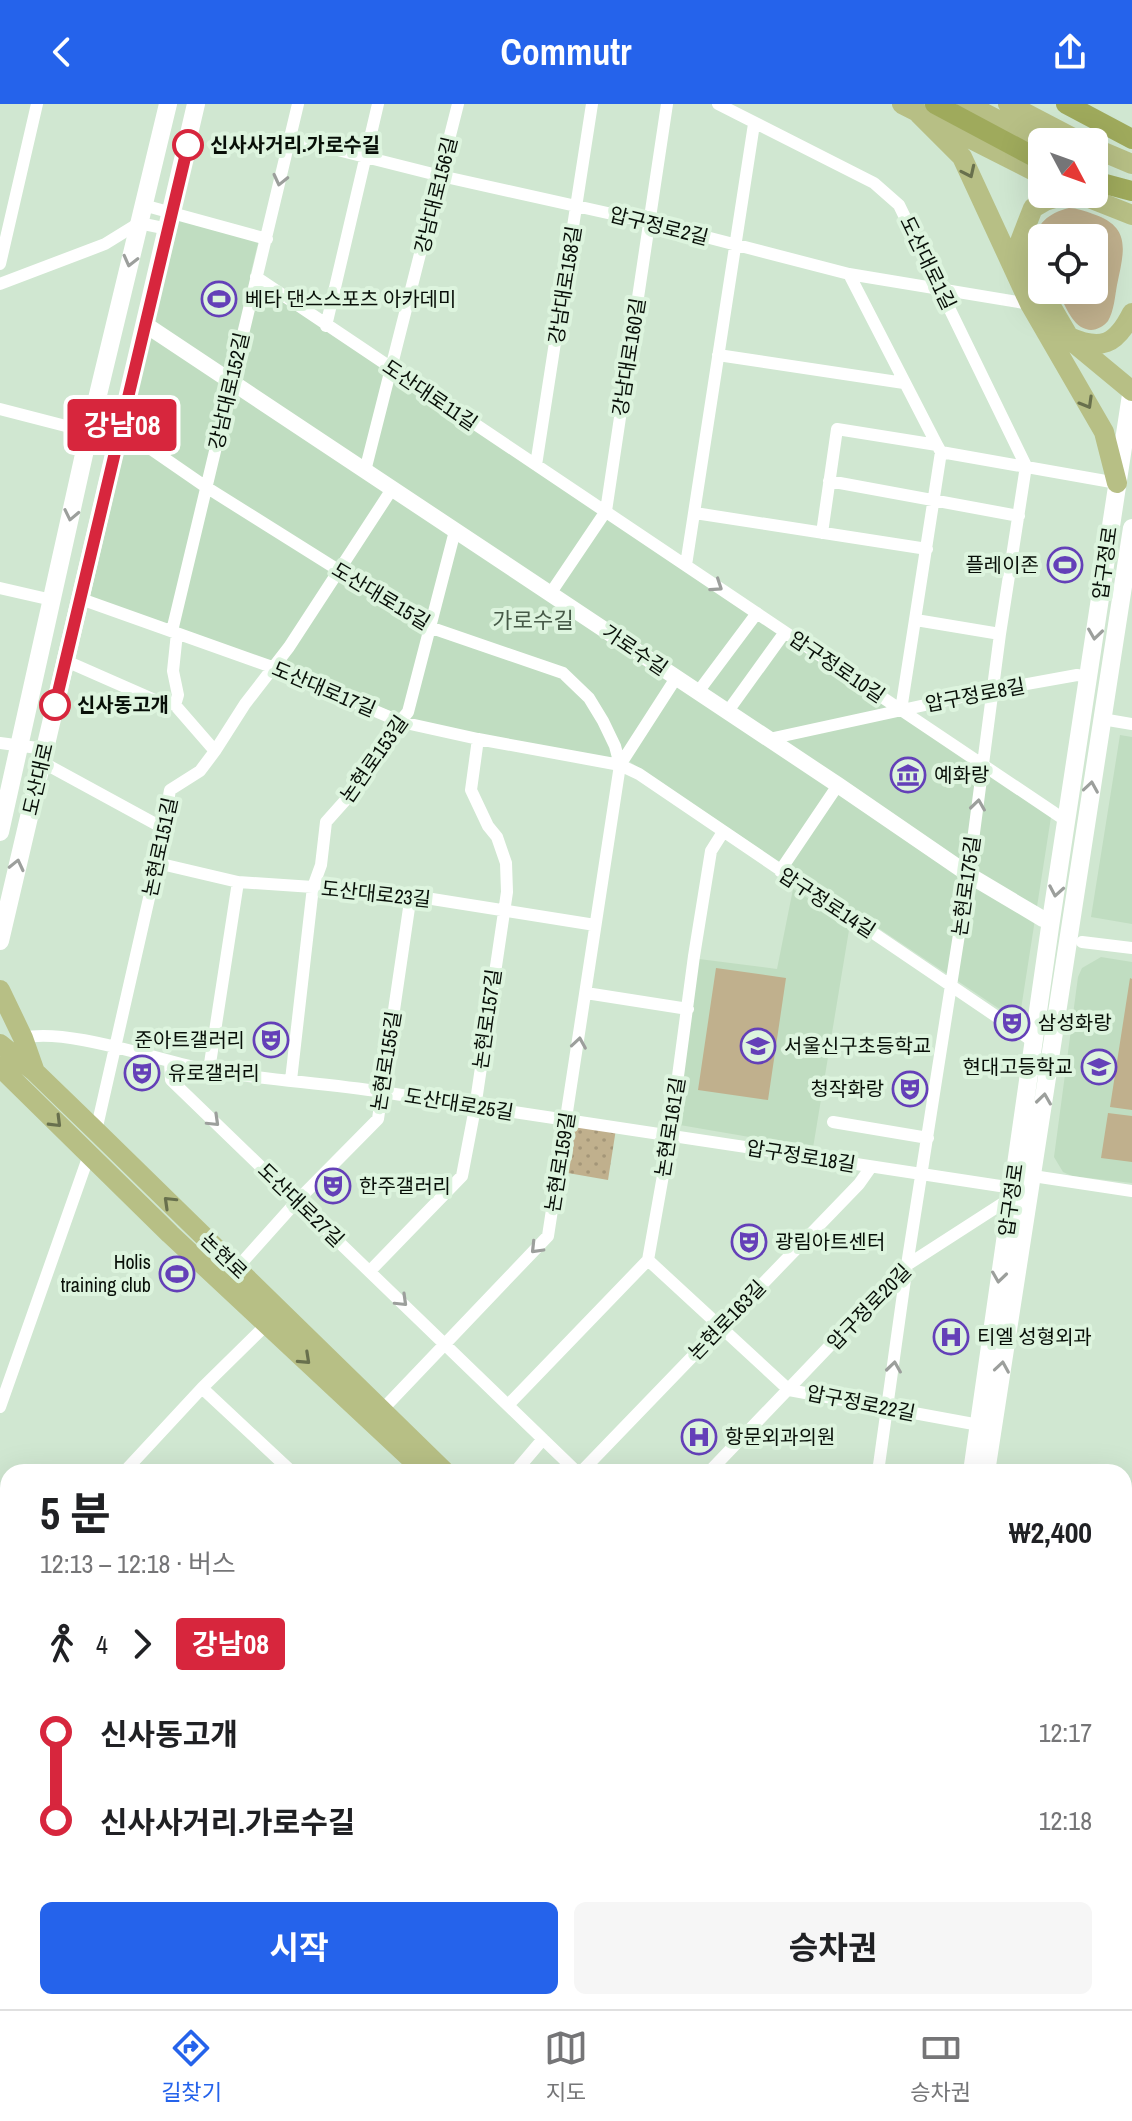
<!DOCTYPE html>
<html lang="ko">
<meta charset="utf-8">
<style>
:root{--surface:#fff;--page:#f6f6f6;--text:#202124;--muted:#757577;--line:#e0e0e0;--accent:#2563eb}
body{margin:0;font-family:"Archivo Narrow","Noto Sans KR",sans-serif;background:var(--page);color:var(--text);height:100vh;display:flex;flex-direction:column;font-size:30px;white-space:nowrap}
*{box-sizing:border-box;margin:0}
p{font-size:26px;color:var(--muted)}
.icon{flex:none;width:44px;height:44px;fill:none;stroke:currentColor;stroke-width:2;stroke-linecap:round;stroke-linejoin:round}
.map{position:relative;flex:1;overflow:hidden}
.sheet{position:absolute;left:0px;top:1360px;width:1132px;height:546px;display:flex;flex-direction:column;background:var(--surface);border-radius:24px 24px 0 0;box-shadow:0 8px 32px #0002}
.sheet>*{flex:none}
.badge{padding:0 16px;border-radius:6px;font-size:28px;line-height:52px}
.needle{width:52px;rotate:131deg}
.buttons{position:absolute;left:1028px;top:24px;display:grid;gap:16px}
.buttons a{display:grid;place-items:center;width:80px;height:80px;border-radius:12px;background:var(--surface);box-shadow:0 8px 32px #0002;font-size:40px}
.map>.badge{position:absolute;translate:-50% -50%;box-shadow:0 0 0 4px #fff}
.legs{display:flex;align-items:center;gap:12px;height:88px;padding:0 40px;font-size:26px}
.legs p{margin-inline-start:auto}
.overview{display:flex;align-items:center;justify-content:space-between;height:136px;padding:0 40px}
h1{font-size:44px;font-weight:700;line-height:60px}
.action{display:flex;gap:16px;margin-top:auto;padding:16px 40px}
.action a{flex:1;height:92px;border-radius:12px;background:var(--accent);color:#fff;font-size:32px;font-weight:700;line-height:92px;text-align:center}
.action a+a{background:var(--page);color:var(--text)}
ul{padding:0 40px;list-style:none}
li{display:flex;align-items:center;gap:28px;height:88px;font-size:30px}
li i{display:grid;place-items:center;width:12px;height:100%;margin:0 10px;background:currentColor}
li i::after{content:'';width:20px;height:20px;margin:-10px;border:6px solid;border-radius:50%;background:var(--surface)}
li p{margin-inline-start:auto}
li:first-child i{background:linear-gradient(#0000 50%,currentColor 0)}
li:last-child i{background:linear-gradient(currentColor 50%,#0000 0)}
header{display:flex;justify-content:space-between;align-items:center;height:104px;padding:0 40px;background:var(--accent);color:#fff;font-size:36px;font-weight:700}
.dock{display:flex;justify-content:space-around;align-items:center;height:112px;border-top:2px solid var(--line);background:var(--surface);font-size:22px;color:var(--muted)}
.dock a{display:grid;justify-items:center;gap:4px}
.dock .current{color:var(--accent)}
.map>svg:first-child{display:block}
.built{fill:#c0ddc1}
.green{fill:#c0b08d}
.park{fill:url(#park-dots)}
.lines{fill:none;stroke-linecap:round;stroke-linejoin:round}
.minor{stroke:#fff;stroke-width:12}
.tertiary{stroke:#fff;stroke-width:16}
.secondary{stroke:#fff;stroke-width:18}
.primary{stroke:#b7bf85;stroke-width:20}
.trunk{stroke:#9faa5c;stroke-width:20}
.oneway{stroke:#68704d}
.oneway2{stroke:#9c9f9c}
.line-1-casing{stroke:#fff;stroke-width:18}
.line-1{stroke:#d7263d;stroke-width:12}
.stop-1-dot{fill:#fff;stroke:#d7263d;stroke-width:4}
.labels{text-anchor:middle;stroke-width:8;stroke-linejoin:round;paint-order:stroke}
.stop-label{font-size:20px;font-weight:bold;fill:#080f08;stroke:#ddf4de;text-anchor:start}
.street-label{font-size:20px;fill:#080f08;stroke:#ddf4de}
.poi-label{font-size:20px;fill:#080f08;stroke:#ddf4de;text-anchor:start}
.neighbourhood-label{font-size:22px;fill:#475a48;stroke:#ddf4de}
</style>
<header><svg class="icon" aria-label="back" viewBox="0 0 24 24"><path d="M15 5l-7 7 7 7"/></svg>Commutr<svg class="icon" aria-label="share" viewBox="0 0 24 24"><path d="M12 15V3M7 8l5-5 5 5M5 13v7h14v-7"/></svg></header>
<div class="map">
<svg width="1132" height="1905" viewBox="0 0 1132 1905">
<defs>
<pattern id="park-dots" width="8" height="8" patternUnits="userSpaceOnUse" patternTransform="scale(2)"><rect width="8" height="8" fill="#c0b08d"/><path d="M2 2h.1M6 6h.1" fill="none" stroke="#a49678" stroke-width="1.8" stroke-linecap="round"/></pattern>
</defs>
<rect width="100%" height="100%" fill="#d0e7d1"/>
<path class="built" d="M180 114 259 135 250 172 1051 713 1019 918 630 658 430 622 87 492Z
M1120 631 1132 633V820L1091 813Z
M793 785 850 820 813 1044 674 1020 699 855 777 865Z
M1101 853 1132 858V1079L1072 1072 1063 1068 1054 1053 1078 873 1082 864Z"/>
<path class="green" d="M1069 104C1077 104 1085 107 1093 110 1132 123 1124 147 1117 181 1115 192 1114 207 1108 217 1103 223 1094 228 1086 225 1071 221 1064 198 1057 186H1094V134H1042V160C1027 132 1039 111 1069 104Z
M716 864 786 874 768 996 698 986Z
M1130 874 1132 875V1006L1110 1003Z
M1108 1009 1132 1012V1058L1101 1054Z"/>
<path class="park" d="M570 1018 616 1025 608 1076 562 1068Z"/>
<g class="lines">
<path class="minor" d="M718 0 874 79 899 101 1026 362 1000 530 969 767 907 1161 878 1368
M290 34 441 72 648 118 849 170 1030 200
M143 101 267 135
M0 160 37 0
M849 170 937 341
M256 173 1068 718
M0 180 105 140 139 119 168 125
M326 222 378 0
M718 251 904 279
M0 305 89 328
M122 325 206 383 429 523 563 569 589 594 603 617 615 642 620 661
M536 361 592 0
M365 367 458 0
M829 377 1019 412
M695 409 927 445
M822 429 837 325 937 341 941 348 1117 379
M686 461 754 20
M0 484 52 496
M550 490 606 407 667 0
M81 495 272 563 401 618 478 635 620 661 639 670 1034 938
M916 516 1000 530
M172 527 298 0
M66 557 157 597 175 601 215 647
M698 588 757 509
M175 601 178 591 173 567 177 529
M901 606 941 348
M728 607 785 528
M1102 615 1132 620
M769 635 994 586 1077 571 1089 573
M0 639 45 645
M42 658 163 724
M157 759 238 778 313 783 360 790 407 791 595 821
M780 767 838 681
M1082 838 1132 844
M586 889 688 905
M23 934C66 923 160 957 207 966 265 976 324 979 382 988 588 1018 794 1051 1000 1082L1012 1083 1018 1080
M170 958 171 976 577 1368
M209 966 238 778
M291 976 313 783 321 761 326 718 367 672 385 635 408 608 455 427
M833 1018 928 1034
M96 1027 157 759 170 686 200 667 215 647 245 600 289 543 392 385
M1033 1072 1132 1087
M648 1156 789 1286 979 1321
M237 1164 297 1097 378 1015 409 804 407 791
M370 1167 462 1072 475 1004 507 788 506 759 497 733 488 722 471 686 478 635
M202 1284 292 1368
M509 1300 648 1156 670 1032 694 852 711 747 723 728
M0 1303 89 1051
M382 1306 548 1132 620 661 676 574
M124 1368 202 1284 267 1220
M515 1368 543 1335
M581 1368 859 1080 871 1063
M709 1368 907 1161 1014 1092
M1124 1488 1132 1489
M0 1498 8 1490
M0 1544 8 1551
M0 1639 8 1617
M0 1728 8 1733
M225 1898 230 1905
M388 1898 395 1905
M552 1898 559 1905
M696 1898 704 1905
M840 1898 848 1905
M1036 1898 1050 1905
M191 1905 198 1898
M431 1905 438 1898
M671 1905 678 1898
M797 1905 798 1898"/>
<path class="tertiary" d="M146 221 838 681 962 766 969 767 974 774 1043 815
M1124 1797 1132 1796
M1072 1905 1073 1898"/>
<path class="secondary" d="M0 728 89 328 168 0
M0 837 196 0
M972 1368 1050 823 1132 284
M986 1368 1132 424
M890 1905 891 1898
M909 1905 910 1898"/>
<path class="primary" d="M902 0 1042 71
M967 0 1042 39
M1008 0 1081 38
M919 10 962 53 1030 200 1104 328 1117 379
M1094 44 1132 60
M1068 90 1045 97 1033 104 1019 140 1024 156 1069 233C1101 247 1116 241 1132 209
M1079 90 1132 111
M1074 239 1132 287
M0 886 23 934 35 968
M0 940 35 968 96 1027 445 1368
M0 963 170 1130 425 1368
M1124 1810H1132
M1124 1842 1132 1841
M0 1865 8 1869
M10 1898 20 1905
M47 1898 57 1905"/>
<path class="trunk" d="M935 0 1042 57
M1066 0 1132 35
M1094 77 1132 87"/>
</g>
<defs><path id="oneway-chevron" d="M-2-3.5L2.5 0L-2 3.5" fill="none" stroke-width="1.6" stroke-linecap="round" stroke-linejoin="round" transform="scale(2)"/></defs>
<g class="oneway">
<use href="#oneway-chevron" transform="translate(969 68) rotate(65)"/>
<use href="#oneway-chevron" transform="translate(1087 299) rotate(60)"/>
<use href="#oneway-chevron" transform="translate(56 1018) rotate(45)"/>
<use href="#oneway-chevron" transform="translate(169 1098) rotate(-136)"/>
<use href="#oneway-chevron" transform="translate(305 1255) rotate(43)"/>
</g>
<g class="oneway2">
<use href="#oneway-chevron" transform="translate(280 76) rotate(103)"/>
<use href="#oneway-chevron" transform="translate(130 157) rotate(104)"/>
<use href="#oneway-chevron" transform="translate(71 411) rotate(102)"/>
<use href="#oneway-chevron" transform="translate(717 482) rotate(34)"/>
<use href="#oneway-chevron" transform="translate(1095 530) rotate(98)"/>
<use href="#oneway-chevron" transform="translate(1091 683) rotate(-81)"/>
<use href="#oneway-chevron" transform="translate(978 701) rotate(-82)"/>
<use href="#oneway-chevron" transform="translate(17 761) rotate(-77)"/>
<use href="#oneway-chevron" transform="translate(1056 787) rotate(100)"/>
<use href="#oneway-chevron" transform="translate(579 939) rotate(-81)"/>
<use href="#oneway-chevron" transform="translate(1044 995) rotate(-82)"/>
<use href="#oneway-chevron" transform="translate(214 1017) rotate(44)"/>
<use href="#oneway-chevron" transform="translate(536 1144) rotate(134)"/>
<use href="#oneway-chevron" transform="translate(999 1173) rotate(98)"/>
<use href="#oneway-chevron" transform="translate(402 1197) rotate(44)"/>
<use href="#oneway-chevron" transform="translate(894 1263) rotate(-82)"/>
<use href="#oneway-chevron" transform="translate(1002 1263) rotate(-81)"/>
</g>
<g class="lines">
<g class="line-1-casing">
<path id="line-1" d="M55 601 188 41"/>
</g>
<use href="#line-1" class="line-1"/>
</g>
<defs>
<g id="stadium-ring" transform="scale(1.8)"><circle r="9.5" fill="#ddf4de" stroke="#6440b8" stroke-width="1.5"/><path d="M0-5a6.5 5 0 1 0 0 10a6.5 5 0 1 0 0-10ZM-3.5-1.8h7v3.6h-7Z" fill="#6440b8"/></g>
<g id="museum-ring" transform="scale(1.8)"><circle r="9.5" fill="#ddf4de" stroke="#6440b8" stroke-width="1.5"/><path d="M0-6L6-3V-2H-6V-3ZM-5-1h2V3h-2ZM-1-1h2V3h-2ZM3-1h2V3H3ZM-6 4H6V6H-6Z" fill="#6440b8"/></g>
<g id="theatre-ring" transform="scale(1.8)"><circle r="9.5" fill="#ddf4de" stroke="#6440b8" stroke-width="1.5"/><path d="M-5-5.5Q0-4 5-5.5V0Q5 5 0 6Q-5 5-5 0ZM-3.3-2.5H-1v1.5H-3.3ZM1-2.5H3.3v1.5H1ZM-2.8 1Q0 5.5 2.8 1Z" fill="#6440b8"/></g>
<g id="school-ring" transform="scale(1.8)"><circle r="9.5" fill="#ddf4de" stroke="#6440b8" stroke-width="1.5"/><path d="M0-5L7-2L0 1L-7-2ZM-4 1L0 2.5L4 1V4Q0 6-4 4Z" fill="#6440b8"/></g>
<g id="hospital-ring" transform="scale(1.8)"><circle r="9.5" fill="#ddf4de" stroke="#6440b8" stroke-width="1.5"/><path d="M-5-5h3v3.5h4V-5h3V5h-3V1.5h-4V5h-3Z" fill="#6440b8"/></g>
</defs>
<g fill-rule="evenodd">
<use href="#stadium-ring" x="219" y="195"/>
<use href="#stadium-ring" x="1065" y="461"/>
<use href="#museum-ring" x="908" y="671"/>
<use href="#theatre-ring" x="1012" y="919"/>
<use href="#theatre-ring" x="271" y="936"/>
<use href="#school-ring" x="758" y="942"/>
<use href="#school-ring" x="1099" y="963"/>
<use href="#theatre-ring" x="142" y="969"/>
<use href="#theatre-ring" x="910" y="985"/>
<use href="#theatre-ring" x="333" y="1082"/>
<use href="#theatre-ring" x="749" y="1138"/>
<use href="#stadium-ring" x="177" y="1170"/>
<use href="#hospital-ring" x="951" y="1233"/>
<use href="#hospital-ring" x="699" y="1333"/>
</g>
<g class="stop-1-dot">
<circle cx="188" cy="41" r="14"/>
<circle cx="55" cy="601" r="14"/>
</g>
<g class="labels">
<g class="stop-label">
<text x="210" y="48">신사사거리.가로수길</text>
<text x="77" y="608">신사동고개</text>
</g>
<g class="street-label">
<text transform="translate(436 91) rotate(-76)" y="7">강남대로156길</text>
<text transform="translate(659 122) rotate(14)" y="7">압구정로2길</text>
<text transform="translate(928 159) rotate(64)" y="7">도산대로1길</text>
<text transform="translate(565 181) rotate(-81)" y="7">강남대로158길</text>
<text transform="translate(629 253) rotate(-81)" y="7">강남대로160길</text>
<text transform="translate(229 287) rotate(-77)" y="7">강남대로152길</text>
<text transform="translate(430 291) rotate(34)" y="7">도산대로11길</text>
<text transform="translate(1105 459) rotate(-82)" y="7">압구정로</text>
<text transform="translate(381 492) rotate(31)" y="7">도산대로15길</text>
<text transform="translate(635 546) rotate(34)" y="7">가로수길</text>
<text transform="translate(837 563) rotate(34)" y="7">압구정로10길</text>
<text transform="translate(324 585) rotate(23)" y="7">도산대로17길</text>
<text transform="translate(975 591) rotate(-11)" y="7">압구정로8길</text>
<text transform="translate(374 655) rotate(-55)" y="7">논현로153길</text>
<text transform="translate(38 675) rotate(-77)" y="7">도산대로</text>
<text transform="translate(160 743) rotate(-78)" y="7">논현로151길</text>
<text transform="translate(966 782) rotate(-82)" y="7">논현로175길</text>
<text transform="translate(376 790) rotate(6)" y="7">도산대로23길</text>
<text transform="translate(827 799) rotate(33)" y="7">압구정로14길</text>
<text transform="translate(487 915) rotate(-82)" y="7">논현로157길</text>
<text transform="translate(386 957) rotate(-81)" y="7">논현로155길</text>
<text transform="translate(459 1000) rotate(9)" y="7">도산대로25길</text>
<text transform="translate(670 1023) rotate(-81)" y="7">논현로161길</text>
<text transform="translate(801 1052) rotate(9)" y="7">압구정로18길</text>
<text transform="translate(560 1058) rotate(-81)" y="7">논현로159길</text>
<text transform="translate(1011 1096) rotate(-82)" y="7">압구정로</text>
<text transform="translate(301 1101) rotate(44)" y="7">도산대로27길</text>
<text transform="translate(224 1152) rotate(44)" y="7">논현로</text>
<text transform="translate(869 1203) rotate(-46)" y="7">압구정로20길</text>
<text transform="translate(727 1216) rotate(-46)" y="7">논현로163길</text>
<text transform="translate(861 1299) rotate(11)" y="7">압구정로22길</text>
</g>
<g class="poi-label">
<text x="245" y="202">베타 댄스스포츠 아카데미</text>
<text x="1039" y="468" text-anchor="end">플레이존</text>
<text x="934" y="678">예화랑</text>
<text x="1038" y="926">삼성화랑</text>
<text x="245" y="943" text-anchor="end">준아트갤러리</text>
<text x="784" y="949">서울신구초등학교</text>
<text x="1073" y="970" text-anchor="end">현대고등학교</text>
<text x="168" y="976">유로갤러리</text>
<text x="884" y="992" text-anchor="end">청작화랑</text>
<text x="359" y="1089">한주갤러리</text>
<text x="775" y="1145">광림아트센터</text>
<text x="151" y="1165" text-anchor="end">Holis<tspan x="151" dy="23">training club</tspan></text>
<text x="977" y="1240">티엘 성형외과</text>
<text x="725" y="1340">항문외과의원</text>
</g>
<g class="neighbourhood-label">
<text x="533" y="524">가로수길</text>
</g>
</g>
</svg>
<div class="buttons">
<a><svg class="needle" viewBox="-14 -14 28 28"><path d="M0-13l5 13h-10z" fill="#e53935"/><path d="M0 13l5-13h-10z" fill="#757577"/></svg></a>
<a><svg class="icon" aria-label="locate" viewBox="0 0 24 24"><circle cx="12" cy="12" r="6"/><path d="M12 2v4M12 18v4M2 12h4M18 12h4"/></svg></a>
</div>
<b class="badge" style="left:122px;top:321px;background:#d7263d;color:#fff">강남08</b>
<section class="sheet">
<div class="overview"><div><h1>5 분</h1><p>12:13 – 12:18 · 버스</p></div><b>₩2,400</b></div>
<div class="legs"><svg class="icon" aria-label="walk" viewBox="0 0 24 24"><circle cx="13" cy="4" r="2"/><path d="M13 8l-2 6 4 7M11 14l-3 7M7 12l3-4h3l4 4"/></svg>4<svg class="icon" aria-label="forward" viewBox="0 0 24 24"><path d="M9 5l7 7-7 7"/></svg><b class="badge" style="background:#d7263d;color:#fff">강남08</b></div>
<ul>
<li><i style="color:#d7263d"></i><b>신사동고개</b><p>12:17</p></li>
<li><i style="color:#d7263d"></i><b>신사사거리.가로수길</b><p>12:18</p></li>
</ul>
<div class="action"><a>시작</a><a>승차권</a></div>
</section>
</div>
<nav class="dock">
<a class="current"><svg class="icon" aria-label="directions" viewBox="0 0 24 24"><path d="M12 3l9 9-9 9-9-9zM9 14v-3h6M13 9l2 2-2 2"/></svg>길찾기</a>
<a><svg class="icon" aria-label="map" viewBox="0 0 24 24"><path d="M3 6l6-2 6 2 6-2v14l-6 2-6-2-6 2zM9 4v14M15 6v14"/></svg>지도</a>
<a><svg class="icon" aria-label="tickets" viewBox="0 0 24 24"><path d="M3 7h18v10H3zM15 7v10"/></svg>승차권</a>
</nav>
